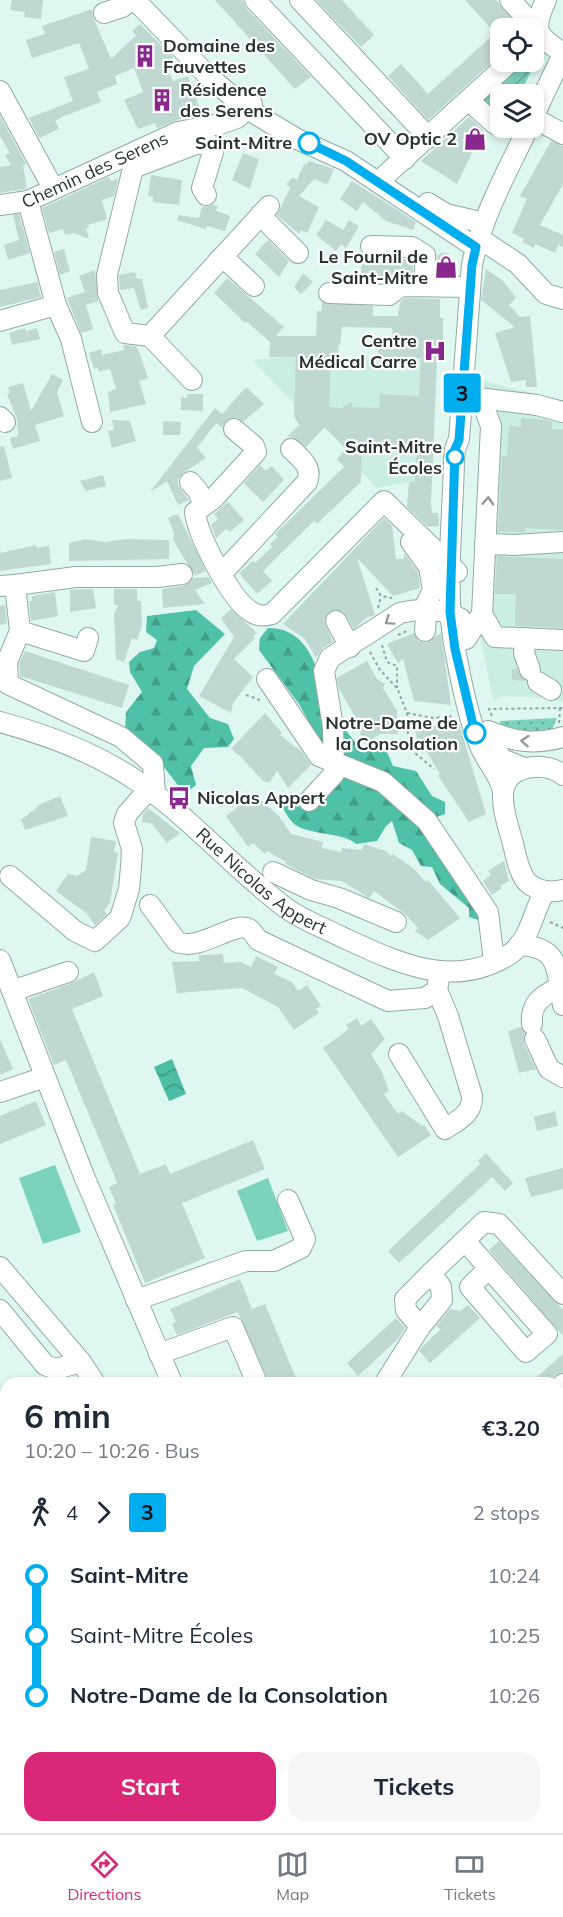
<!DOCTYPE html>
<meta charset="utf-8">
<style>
:root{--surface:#fff;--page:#f6f6f7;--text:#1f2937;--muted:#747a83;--line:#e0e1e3;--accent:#db2777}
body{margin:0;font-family:Mulish,sans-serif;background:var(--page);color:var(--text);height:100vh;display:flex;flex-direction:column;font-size:22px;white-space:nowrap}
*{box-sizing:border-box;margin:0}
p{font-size:20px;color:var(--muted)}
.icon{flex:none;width:33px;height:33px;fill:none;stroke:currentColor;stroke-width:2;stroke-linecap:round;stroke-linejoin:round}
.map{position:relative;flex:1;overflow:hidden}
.panel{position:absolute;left:0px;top:1377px;width:564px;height:456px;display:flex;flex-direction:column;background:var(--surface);border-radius:18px 18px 0 0;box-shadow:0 3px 9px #0003}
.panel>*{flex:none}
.badge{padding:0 12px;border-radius:4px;font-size:21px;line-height:39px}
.tools{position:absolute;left:490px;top:18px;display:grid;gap:12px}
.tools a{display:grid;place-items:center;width:54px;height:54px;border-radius:12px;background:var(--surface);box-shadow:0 3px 9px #0003;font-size:30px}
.map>.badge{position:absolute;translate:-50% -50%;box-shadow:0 0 0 3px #fff}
.legs{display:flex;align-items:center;gap:9px;height:66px;padding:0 24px;font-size:20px}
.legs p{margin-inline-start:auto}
.overview{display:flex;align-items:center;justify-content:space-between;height:102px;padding:0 24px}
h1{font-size:33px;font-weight:700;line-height:45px}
.button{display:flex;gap:12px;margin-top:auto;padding:12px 24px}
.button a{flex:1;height:69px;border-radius:18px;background:var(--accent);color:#fff;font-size:24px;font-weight:700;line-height:69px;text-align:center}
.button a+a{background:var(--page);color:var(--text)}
ul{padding:0 24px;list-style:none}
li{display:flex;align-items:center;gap:21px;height:60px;font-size:22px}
li i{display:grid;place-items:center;width:9px;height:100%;margin:0 8px;background:currentColor}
li i::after{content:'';width:15px;height:15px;margin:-8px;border:4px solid;border-radius:50%;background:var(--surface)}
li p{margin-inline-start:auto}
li:first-child i{background:linear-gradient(#0000 50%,currentColor 0)}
li:last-child i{background:linear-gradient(currentColor 50%,#0000 0)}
.dock{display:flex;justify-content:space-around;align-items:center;height:84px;border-top:2px solid var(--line);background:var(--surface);font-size:16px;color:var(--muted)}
.dock a{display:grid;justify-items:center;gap:3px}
.dock .current{color:var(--accent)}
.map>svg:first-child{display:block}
.built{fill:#cbeee4}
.grass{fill:url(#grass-dots)}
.forest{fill:url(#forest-firs)}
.cemetery{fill:url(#cemetery-stones)}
.park{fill:#7bd2bd}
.garden{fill:url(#garden-furrows)}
.water{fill:url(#water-waves)}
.building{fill:#bfd8d1;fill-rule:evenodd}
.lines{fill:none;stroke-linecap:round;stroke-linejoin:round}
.minor-casing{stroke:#92aba4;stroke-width:22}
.path{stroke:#92a5a0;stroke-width:2;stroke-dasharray:3 3;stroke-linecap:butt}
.minor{stroke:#fff;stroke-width:20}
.oneway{stroke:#949a98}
.line-1-casing{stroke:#fff;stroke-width:14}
.line-1{stroke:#00adee;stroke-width:9}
.stop-1-dot{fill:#fff;stroke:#00adee;stroke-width:3}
.labels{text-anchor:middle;stroke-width:4.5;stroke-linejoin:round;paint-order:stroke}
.poi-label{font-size:18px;font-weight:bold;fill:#2a3431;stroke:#fff;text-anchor:start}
.stop-label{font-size:18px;font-weight:bold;fill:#2a3431;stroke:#fff;text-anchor:end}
.street-label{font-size:18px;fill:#2a3431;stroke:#fff}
</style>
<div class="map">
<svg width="563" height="1833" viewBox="0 0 563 1833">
<defs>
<pattern id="grass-dots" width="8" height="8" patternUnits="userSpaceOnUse" patternTransform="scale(1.5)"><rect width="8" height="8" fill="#7bd2bd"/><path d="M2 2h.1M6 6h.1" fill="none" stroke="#65ab9a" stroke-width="1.8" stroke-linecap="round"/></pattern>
<pattern id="forest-firs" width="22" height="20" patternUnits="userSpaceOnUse" patternTransform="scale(1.5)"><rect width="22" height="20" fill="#4fc1a8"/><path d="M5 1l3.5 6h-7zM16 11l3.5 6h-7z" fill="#429e89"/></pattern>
<pattern id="cemetery-stones" width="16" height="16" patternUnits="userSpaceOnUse" patternTransform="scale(1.5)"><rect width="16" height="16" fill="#7bd2bd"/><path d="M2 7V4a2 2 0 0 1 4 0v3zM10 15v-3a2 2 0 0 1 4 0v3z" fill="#65ab9a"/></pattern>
<pattern id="garden-furrows" width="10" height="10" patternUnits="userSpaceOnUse" patternTransform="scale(1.5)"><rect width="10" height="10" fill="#7bd2bd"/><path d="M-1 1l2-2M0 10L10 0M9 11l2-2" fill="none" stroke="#65ab9a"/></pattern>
<pattern id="water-waves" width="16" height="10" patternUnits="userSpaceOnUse" patternTransform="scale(1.5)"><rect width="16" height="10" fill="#4bbda4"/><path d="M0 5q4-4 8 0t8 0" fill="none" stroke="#3f9a86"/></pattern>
</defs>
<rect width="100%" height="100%" fill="#def8f1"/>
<path class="built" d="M296 357 437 358 432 478 377 488 346 456V449L318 421 307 417 253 361 257 359Z
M484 381 563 401V702L546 698 505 696 493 700 475 610Z
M0 1679H6V1821L0 1816Z
M12 1827H104L106 1833H19Z"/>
<path class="grass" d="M557 718 552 730C539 735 512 734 500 725V721Z"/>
<path class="forest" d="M196 610 225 634 194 666 187 689 210 718 228 724 234 739 228 747 204 748 191 766 196 785 190 790 180 788 151 750 125 732 126 712 142 692 130 672 129 662 140 652 154 648 157 640 146 632 147 616Z
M268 628C318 628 317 687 338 719 344 729 353 739 360 749L374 746 387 752 393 766 416 771 432 796 445 802V814L434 818 485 912 481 921 469 917V908L440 884 432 867 421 866 412 850 399 843 392 821 386 826 377 841 356 844C345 833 313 835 297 826 291 823 286 813 282 807L286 803 310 810 320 798 328 794 332 786 356 759 344 757 338 738 327 744 319 740 299 704 259 650 260 638Z"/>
<path class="cemetery" d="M6 1395V1658L0 1659V1397Z"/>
<path class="park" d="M55 1165 81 1232 43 1244 19 1178Z
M268 1178 288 1231 257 1241 237 1191Z
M20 1827H85L79 1833H27Z"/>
<path class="garden" d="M538 48 541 50 520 94H501V122L480 101 523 62H534V51Z"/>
<path class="water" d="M172 1059 186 1094 169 1101 154 1067Z"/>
<path class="building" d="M12 0H43L41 19 24 17 25 12 10 10Z
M215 0H243L246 8 311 77 295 89Z
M316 0H342L374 35 361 47Z
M465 0H496L520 28H501V54L428 120 388 76 401 64 428 94 495 33Z
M92 9 93 17 111 59 136 35 132 31 140 24 174 58 165 62 173 81 188 76 199 106 183 112 185 117 157 128 155 123 138 129 124 100 143 92 134 68 115 76 117 84 97 92 101 102 62 117 55 121 59 129 39 138 29 118 73 101 64 77 89 69 79 43 32 58 26 40 45 34 42 26Z
M0 116 26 164 23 166 27 188 25 189 0 193V167L11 165 5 156 10 153 0 136Z
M469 117 483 130 457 184 421 161Z
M551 141 563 146V184L540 225 563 235V247L558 245 555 253 535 244 534 248 522 242 524 239 512 233 527 199 520 196Z
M243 153 259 159 250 189 232 180Z
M309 161 334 169 327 185 314 179 299 196 319 207 307 233 301 230 299 234 277 215 290 188 286 184 293 177 297 180 304 164 306 165Z
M151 175 182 180 179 205 153 202V197L148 196Z
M109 177 111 181 118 179 114 196 102 200 107 219 88 225 89 228H86L89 239 74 233 65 235 63 229 49 233 42 208Z
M352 181 416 222 413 230 386 221 363 202 357 211 340 199Z
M213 205 218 206 216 211 230 216 225 231 207 226 205 229 177 220 178 215 199 218 202 207Z
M19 214 30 253 8 260 4 245 19 240 13 215Z
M326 220 343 230 349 220 359 226 346 248 341 244 336 251 316 235Z
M268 240 289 261 279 277 255 254Z
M64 249 70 271 60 275 54 252Z
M362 253 371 258 408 259 413 262V274H400L388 281H365L366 276H361Z
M441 253H449V257L452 258 450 275H437V256Z
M486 269 502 280 511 291 516 298 509 305 520 317 530 316 537 387H526V380L511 382 495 333 515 327 481 300Z
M95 270 98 301 86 305 93 329 81 333 67 298 85 292 79 276Z
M135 272 137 279H142L148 308 141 310 134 288 120 290 119 275Z
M303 273 313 282 301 294 294 287Z
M227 278 284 327 276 336H316L317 311H322V302L373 306V316H398L400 302 405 298 440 299V318H443V358H437L431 503 432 513H438L439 526 428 527 407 507 409 482 415 481 417 445 362 443 361 482 317 524 314 521 263 571 272 581 257 594 239 573 253 561 255 563 272 547 270 544 278 537 275 534 344 467 337 459 346 449 325 427 306 447 294 438 287 437 299 425 294 416 296 357H269L270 342 246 321 245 323 214 293ZM342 327 392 328 394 348H378V358H421L419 396 380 394 379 408 352 407V402L342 408 329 407 331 358H339L338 345H340Z
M37 282 41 297 0 307V290Z
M25 328 28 337 27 331 37 328 40 339 12 345 9 333Z
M123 345 136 346 141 357 148 378 139 381 146 404 110 412 108 392 116 389 110 369 99 372 98 368 94 369 89 353 101 349 102 355 124 350Z
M52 374 63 380 57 392 64 416 35 425 40 441 13 449 10 438 18 436 17 419 7 394 10 393 8 387 23 383 31 411Z
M246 387 264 404 244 421 231 418 222 428 217 423 208 433 197 448 206 458 183 473 178 479V485L189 500 178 505 167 481 150 492 215 408 222 414Z
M187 394H203V411L181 410V397L187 398Z
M521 418 545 420 552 422V429H563V530L525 528V532H498L502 456H507L509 426 521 427Z
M112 420 130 421 136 441 112 448 108 431 114 429Z
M163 421 181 422 180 435H163Z
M4 446 12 478 0 481V447Z
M260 465 266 471 272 466 284 480 263 502 244 483Z
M103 475 106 486 86 491 80 481Z
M228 502 244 520 230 532 226 529 216 538 211 525 218 519 214 514Z
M178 514 206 571 195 576 173 540 174 533 168 518Z
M384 518 392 526 396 559H404V553L418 572 420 588 393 596 357 558 375 615 366 618 354 629 343 611H330L324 621 333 642 323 648 316 658 305 639 283 624Z
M86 539 105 542 127 539 169 540V559L69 561V543Z
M36 545 37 548 49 546 51 564 0 571V553Z
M497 556 563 559V628L515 626 516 594H495Z
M209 577 212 583 195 590 205 604 163 608 162 589 183 586 193 578Z
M93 589 96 608 70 612V590Z
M114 589H137V601H141L142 626 137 640 132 638 124 662 116 659 114 614 118 605H114Z
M55 592 58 616 31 621 29 601H32V596Z
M5 605 7 624 0 625V606Z
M231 609 257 633 253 636 255 638 234 659 253 677 233 703 231 713 199 696 234 637 221 618Z
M414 633 418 641 425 643 441 633 451 705 414 701 403 659 398 663 387 644Z
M25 651 129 685 122 708 20 676 19 664Z
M367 661 377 679 385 684 383 688 397 711 398 734H380L364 744 353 713 339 689 337 678Z
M512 669H517L526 681 512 680Z
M265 713 282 733 280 735 302 752 311 765 288 788 277 771 270 782H264L240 756 231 749Z
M459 723 486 814 469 822 438 776 440 774 427 752 421 753 415 731 440 724V727Z
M254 794 279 816 291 834 323 842 322 848 341 852 342 848 362 850 364 844 386 851 391 856 393 854 412 867 426 882 428 880 460 918 428 940 415 931 418 928 405 914 374 891 369 898 342 881 315 879 285 864 286 862 267 851 265 854 253 843 248 847 226 816Z
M60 796 68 816 25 830 21 820 41 804Z
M148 808 180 833 167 843 152 824 142 822 143 814Z
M91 837 116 841 114 852 118 853 110 902 104 911 107 914 95 925 86 913 56 891 68 874 77 876 86 870Z
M504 861 509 881 500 886 502 888 492 895 483 881 491 875 488 871Z
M223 954 224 963 241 962 251 967 256 956 278 967 274 974 292 982 298 991 307 985 321 1006 316 1009 319 1013 294 1030 278 1007 242 988 177 993 172 962 199 961V955Z
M94 972 103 996 72 1009 140 1174 166 1164 170 1174 253 1140 265 1169 182 1203 205 1258 145 1283 113 1205 116 1204 109 1187 117 1183 105 1153 66 1060 54 1065 28 999 72 983Z
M357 1018 361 1026 371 1019 385 1039 371 1054 382 1072 389 1091 384 1094 398 1114 402 1111 422 1126 424 1125 431 1135 398 1157 323 1048 349 1029 346 1025Z
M521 1027 525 1033 524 1044 536 1069 519 1073 508 1031Z
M0 1039 13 1069 0 1075Z
M36 1101 46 1125 0 1144V1116Z
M555 1111 558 1126 537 1131 534 1117Z
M486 1153 513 1183 505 1191 492 1177 399 1263 388 1251 480 1164 478 1161Z
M563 1168V1189L531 1197 525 1178Z
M499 1241 563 1310V1336L489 1250Z
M240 1279 252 1309 265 1304 298 1383H269L238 1312 177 1335 172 1324 176 1322 170 1309Z
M468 1305 480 1318 430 1363 419 1351 422 1347 441 1329 436 1326 450 1309 460 1311Z
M396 1318 405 1328 398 1339 358 1376 347 1363Z
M563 1354V1372L555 1375 548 1383H530Z"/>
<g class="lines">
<g class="minor-casing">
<g id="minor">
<path d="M135 0 207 75 247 109 297 139 346 161 475 247"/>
<path d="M255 0 405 159"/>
<path d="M300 0 429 138"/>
<path d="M510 0 537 29"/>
<path d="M546 0C532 31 536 35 563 53"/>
<path d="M104 13 122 7 131 0"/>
<path d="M0 91 53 188"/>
<path d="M477 108 495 124"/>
<path d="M534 115 563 54"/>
<path d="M534 118 563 134"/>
<path d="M137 152 107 275 108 293 125 333 150 336 192 380"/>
<path d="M133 168 196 144H209L213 152 202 188 206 195"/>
<path d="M378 182 510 62"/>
<path d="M28 201 56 305 71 339 92 422"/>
<path d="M428 203 446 214 484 223"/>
<path id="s1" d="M0 205 28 201 178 132 220 124 237 118 252 104"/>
<path d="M260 215 298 253"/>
<path d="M479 238 518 264 546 294 563 299"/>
<path d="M371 246 412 247 425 255V286"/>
<path d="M219 260H226L254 286"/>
<path d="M329 293 389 295 401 286 470 287"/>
<path d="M0 321 56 305"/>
<path d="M150 336 269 206"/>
<path d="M470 397 537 405 563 412"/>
<path d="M0 417 5 422"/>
<path d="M234 429 254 446 256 452 213 499 195 512C198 536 230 598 250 611 258 617 264 616 272 614L384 501 457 572"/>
<path d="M190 482 198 491 204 505"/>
<path d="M411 542 429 567 433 590 427 602 425 631"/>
<path d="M485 544 514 545 563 542"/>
<path d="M222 573 307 482C313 467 301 459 291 449"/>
<path d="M15 585 76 577H157L182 574"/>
<path d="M0 586 15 585 20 631"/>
<path d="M482 614 495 637 563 640"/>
<path d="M336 621 350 647"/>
<path d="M88 638 84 651 20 631 7 662 8 684 121 737 153 764 155 795"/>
<path d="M525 638 524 653 530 670"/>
<path d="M466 639 482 614 491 426 481 399"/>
<path d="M267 679 319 756 383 782 427 821 488 912 494 961"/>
<path d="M538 682 551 690"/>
<path id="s2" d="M0 722C48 735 96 753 137 781 191 818 234 869 286 908 302 920 324 928 342 937 396 962 453 991 510 954 530 941 533 911 545 891"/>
<path d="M488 731C515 742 535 745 563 737"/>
<path d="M491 742 502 759 524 768"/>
<path d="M563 775C554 768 545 766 533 767 489 772 504 812 512 840 516 854 518 873 528 883 538 891 551 893 563 890"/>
<path d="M503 791C499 773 487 763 480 746 468 717 461 681 455 649 444 593 453 519 454 461L455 449 459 439 472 265C482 216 507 172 528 128"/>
<path d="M309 801 334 774 333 727 324 671 330 658 400 613C421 608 443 608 461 619"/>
<path d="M273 872 311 890 339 898 396 922"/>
<path d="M10 876 75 931 95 941 120 918 129 889 131 867 132 849 124 823 127 814 148 790"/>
<path d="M150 905 177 942C200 952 235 920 249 929 252 931 256 937 258 940L388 1001 425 998 437 990 440 972"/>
<path d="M519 945C562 947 556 971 563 1005"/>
<path d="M0 960 84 1176 172 1383"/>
<path d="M12 991 68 972"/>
<path d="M532 1024C530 1003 542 996 559 987"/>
<path d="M535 1039 549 1069 563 1077"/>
<path d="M399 1054 445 1129C458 1120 473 1114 472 1096L448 1016 437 990"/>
<path d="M0 1092 45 1077"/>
<path d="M465 1241 547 1334 526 1352 470 1287 489 1268"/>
<path d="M0 1267 81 1362 95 1383"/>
<path d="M136 1300 246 1261H274L301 1248 305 1239 288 1200"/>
<path d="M0 1310 45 1365 56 1369 81 1362"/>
<path d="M420 1327 406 1310 405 1299 431 1273"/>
<path d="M159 1354 233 1327 257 1383"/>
<path d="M385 1383 420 1327 442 1300 441 1287 431 1273 484 1222 499 1224 563 1294"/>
<path d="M558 1389 563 1384"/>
<path d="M0 1672 6 1671"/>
<path d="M558 1719 563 1720"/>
<path d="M558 1771 563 1772"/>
<path d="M252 1827 253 1833"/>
<path d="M418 1827 419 1833"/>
<path d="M502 1827 505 1833"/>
<path d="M348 1832 383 1827"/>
<path d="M272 1833 274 1827"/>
<path d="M541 1833V1827"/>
</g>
</g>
<path class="path" d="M376 588 381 596 392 598
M378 608 381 596
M398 635 409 630
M382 645 387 662 397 666V688
M370 652 380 670 397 688 407 713 408 735 415 753 434 769
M246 695 260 700
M407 713 433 718 453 716
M492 716 489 709 563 708
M559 723 560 708
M550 922 563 928
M558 1602 560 1603 563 1596"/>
<use href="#minor" class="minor"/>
</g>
<defs><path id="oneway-chevron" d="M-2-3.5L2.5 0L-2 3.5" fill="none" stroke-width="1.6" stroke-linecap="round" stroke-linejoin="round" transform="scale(1.5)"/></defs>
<g class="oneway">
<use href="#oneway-chevron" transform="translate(488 501) rotate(-87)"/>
<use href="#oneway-chevron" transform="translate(389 621) rotate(145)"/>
<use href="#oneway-chevron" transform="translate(525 741) rotate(-176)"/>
</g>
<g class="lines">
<g class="line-1-casing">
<path id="line-1" d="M309 143 346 161 476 247 472 265 459 440 455 449 450 612 455 649 475 733"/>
</g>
<use href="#line-1" class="line-1"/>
</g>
<defs>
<g id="building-bare" transform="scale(1.8)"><path d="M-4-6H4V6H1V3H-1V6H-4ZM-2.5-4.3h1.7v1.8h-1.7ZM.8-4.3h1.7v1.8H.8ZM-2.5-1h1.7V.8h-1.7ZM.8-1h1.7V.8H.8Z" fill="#8a278f" stroke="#fff" stroke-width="2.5" paint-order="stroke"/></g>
<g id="shop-bare" transform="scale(1.8)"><path d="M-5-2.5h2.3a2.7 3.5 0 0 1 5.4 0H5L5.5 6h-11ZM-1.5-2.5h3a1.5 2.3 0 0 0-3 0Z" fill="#8a278f" stroke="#fff" stroke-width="2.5" paint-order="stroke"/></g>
<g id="hospital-bare" transform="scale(1.8)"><path d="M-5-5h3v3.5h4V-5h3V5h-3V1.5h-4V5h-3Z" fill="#8a278f" stroke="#fff" stroke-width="2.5" paint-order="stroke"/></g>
<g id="bus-bare" transform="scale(1.8)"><path d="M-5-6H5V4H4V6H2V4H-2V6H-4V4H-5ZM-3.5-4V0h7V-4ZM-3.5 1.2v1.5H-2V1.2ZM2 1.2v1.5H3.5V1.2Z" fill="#8a278f" stroke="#fff" stroke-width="2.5" paint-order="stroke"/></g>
</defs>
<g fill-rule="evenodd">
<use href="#building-bare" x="145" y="56"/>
<use href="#building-bare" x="162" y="100"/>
<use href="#shop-bare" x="475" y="139"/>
<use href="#shop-bare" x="446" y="267"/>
<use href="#hospital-bare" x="435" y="351"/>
<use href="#bus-bare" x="179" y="798"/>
</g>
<g class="stop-1-dot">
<circle cx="309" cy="143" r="10"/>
<circle cx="455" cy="457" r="8"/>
<circle cx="475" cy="733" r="10"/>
</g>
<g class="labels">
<g class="poi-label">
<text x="163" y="52">Domaine des<tspan x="163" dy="21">Fauvettes</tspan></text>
<text x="180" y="96">Résidence<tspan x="180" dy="21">des Serens</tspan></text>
<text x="457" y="145" text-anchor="end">OV Optic 2</text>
<text x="428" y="263" text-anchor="end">Le Fournil de<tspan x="428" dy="21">Saint-Mitre</tspan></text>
<text x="417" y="347" text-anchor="end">Centre<tspan x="417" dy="21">Médical Carre</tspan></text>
<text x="197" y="804">Nicolas Appert</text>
</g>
<g class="stop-label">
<text x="292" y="149">Saint-Mitre</text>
<text x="442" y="453">Saint-Mitre<tspan x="442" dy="21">Écoles</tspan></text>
<text x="458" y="729">Notre-Dame de<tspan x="458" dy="21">la Consolation</tspan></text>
</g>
<g class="street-label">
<text dy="6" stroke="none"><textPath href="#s1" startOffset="102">Chemin des Serens</textPath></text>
<text dy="6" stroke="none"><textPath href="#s2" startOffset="310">Rue Nicolas Appert</textPath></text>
</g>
</g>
</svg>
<div class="tools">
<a><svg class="icon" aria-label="locate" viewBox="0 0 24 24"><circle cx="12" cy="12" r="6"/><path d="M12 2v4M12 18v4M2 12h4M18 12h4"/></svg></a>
<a><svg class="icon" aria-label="layers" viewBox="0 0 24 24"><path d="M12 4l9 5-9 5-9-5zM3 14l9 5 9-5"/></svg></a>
</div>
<b class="badge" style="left:462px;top:393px;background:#00adee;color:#111">3</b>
<section class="panel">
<div class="overview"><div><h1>6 min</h1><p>10:20 – 10:26 · Bus</p></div><b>€3.20</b></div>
<div class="legs"><svg class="icon" aria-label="walk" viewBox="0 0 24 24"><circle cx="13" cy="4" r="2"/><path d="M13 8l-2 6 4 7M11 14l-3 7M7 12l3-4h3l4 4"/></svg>4<svg class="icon" aria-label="forward" viewBox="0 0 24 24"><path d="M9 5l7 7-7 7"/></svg><b class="badge" style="background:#00adee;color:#111">3</b><p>2 stops</p></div>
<ul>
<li><i style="color:#00adee"></i><b>Saint-Mitre</b><p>10:24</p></li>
<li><i style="color:#00adee"></i><span>Saint-Mitre Écoles</span><p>10:25</p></li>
<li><i style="color:#00adee"></i><b>Notre-Dame de la Consolation</b><p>10:26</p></li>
</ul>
<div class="button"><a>Start</a><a>Tickets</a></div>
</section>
</div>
<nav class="dock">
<a class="current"><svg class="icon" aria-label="directions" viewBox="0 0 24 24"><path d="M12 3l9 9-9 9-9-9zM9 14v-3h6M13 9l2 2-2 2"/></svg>Directions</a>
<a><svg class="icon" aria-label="map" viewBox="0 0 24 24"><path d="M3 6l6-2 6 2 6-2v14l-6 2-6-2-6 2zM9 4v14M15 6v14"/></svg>Map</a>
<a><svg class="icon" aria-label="tickets" viewBox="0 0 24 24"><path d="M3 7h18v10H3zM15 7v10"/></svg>Tickets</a>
</nav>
